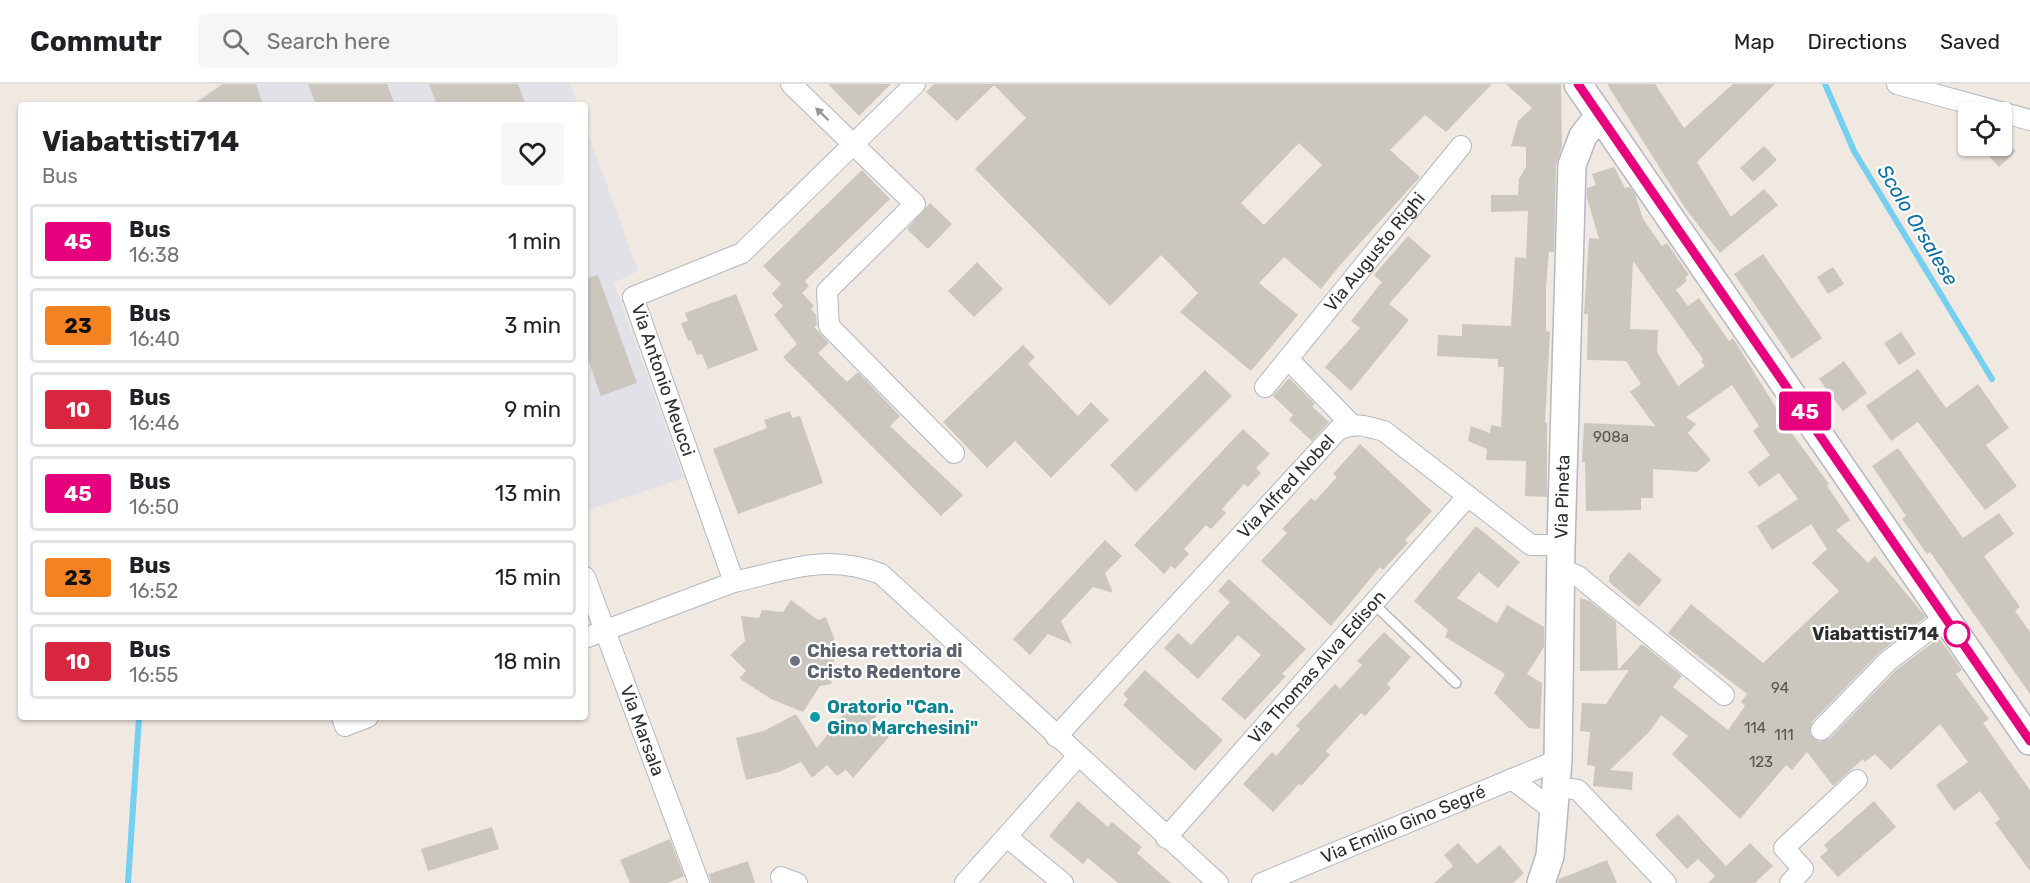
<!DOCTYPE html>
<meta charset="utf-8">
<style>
:root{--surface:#fff;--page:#f6f6f6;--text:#202124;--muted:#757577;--line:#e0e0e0}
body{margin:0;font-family:Rubik,sans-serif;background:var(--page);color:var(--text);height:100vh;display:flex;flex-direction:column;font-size:22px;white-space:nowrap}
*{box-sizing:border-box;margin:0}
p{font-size:20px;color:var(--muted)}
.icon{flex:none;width:33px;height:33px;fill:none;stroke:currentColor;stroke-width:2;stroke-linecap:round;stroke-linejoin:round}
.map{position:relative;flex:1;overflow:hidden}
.side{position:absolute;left:18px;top:18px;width:570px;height:618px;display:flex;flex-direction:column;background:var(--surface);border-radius:6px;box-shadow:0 2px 4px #0004}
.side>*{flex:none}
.badge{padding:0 12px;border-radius:4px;font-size:21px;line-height:39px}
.controls{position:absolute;left:1958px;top:18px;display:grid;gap:12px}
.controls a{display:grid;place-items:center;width:54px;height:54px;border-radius:6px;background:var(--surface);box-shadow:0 2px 4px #0004;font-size:30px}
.map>.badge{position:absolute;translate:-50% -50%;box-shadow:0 0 0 3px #fff}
.round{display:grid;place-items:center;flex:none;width:63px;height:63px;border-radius:6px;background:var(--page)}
.summary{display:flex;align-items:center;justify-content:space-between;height:102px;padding:0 24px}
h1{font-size:28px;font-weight:700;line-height:45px}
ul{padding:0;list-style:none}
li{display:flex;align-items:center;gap:18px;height:75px;margin:0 12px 9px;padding:0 12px;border:3px solid var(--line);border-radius:6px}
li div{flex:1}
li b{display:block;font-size:22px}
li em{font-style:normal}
li .badge{min-width:66px;font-weight:700;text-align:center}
header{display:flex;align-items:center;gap:36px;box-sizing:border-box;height:84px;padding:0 30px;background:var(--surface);border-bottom:2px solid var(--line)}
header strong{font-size:28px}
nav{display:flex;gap:33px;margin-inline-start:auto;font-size:21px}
.search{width:420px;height:54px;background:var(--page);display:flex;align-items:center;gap:15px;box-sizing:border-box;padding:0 21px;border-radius:6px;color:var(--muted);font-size:22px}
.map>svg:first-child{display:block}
.industrial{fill:#e3e1e8}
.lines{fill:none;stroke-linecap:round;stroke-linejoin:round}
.stream{stroke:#75cff0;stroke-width:6}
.building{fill:#cbc7bf;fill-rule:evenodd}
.lane-casing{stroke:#b4b7c1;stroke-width:12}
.street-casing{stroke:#b4b7c1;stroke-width:22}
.secondary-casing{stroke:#b4b7c1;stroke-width:30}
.lane{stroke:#fff;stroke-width:9}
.street{stroke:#fff;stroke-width:20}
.secondary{stroke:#fff;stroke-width:27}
.oneway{fill:#969696}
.line-casing{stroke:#fff;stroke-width:14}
.line{stroke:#e6007e;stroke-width:9}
.stop-dot{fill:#fff;stroke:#e6007e;stroke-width:3}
.worship-dot{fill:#6b7280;stroke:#fff;stroke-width:2}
.culture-dot{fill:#0f9aa8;stroke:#fff;stroke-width:2}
.labels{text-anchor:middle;stroke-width:4.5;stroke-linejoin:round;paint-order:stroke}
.number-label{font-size:15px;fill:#555452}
.street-label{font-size:18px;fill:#2e2e2e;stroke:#fff}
.stop-label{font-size:18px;font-weight:bold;fill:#2e2e2e;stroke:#fff;text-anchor:end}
.worship-label{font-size:18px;font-weight:bold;fill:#5b616d;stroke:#fff;text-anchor:start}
.culture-label{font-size:18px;font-weight:bold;fill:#0d838f;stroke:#fff;text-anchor:start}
.water-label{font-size:20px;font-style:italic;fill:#0d6fa3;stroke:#fff}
</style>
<header>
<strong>Commutr</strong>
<div class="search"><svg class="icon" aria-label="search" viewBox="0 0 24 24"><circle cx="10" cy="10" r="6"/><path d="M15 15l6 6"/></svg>Search here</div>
<nav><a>Map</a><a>Directions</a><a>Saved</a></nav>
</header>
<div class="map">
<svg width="2030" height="799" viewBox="0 0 2030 799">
<rect width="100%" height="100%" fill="#efe9e1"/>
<path class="industrial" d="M220 0H570L578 21H190Z
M585 41 638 187 614 199 684 394 585 427Z"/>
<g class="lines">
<path class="stream" d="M1825 0 1854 67 1992 295
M128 799 139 633"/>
</g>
<path class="building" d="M223 0H256L263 21H193Z
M308 0H387L395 21H316Z
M429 0H518L526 21H437Z
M828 0H891L859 32Z
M934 0H1492L1446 48 1425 31 1390 66 1420 93 1341 180 1321 205 1284 173 1259 199 1298 231 1251 287 1180 228 1198 209 1161 171 1110 222 975 85 1026 34 994 1 957 37 926 8ZM1299 59 1322 81 1264 141 1241 119Z
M1506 0H1561L1562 63 1556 81 1554 168H1549L1546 203V247L1550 248 1545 339H1547V413L1525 412 1526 377 1486 376 1487 365 1468 357 1471 342 1490 349 1491 341 1501 343 1504 283H1498V275L1437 272 1438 251 1462 252V240L1511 242 1515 173 1526 174 1528 127 1491 128V111H1518L1519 95 1526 83V63L1511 62 1518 37 1532 24Z
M1607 0H1655L1684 44 1733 0H1775L1697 78 1731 133 1764 105 1778 121 1720 169 1685 124Z
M2005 56 2016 67 1999 83 1989 72Z
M1764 62 1777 76 1753 98 1740 84Z
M1614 83 1625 104 1630 103 1635 110 1643 135 1662 162 1667 159 1689 191 1685 193 1687 197 1676 206 1688 222 1699 214 1729 257 1733 254 1791 348 1829 400 1827 402 1850 436 1836 446 1868 479 1875 472 1926 533 1879 569 1812 638 1810 650 1819 658 1829 655 1896 586 1939 554 1962 586 1956 590 1989 635 1983 639 2030 706V787L1995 739 2000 735 1980 707 1954 727 1936 701 1968 678 1940 640 1891 686 1875 670 1865 678 1863 675 1833 702 1807 668 1792 686 1786 681 1740 735 1672 670 1688 652 1661 631 1650 647 1610 686 1633 688 1632 706 1593 702 1595 682 1587 681 1590 648 1580 647 1582 619 1606 620 1629 586 1580 587V514L1590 517 1616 538 1618 586 1642 560 1682 592 1673 603 1728 646 1745 622 1741 618 1747 610 1668 549 1691 520 1763 579 1839 507 1812 479 1827 465 1811 440 1772 466 1757 442 1798 415 1779 389 1759 403 1748 388 1770 371 1753 347 1759 342 1732 301 1686 333 1696 340 1688 349 1711 376 1697 388 1653 385V414H1641V426L1586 427 1585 378H1582L1584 339 1655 342 1630 308 1641 300 1626 277 1587 276 1588 230H1584L1589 154 1599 155 1587 114V104L1596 101 1592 90ZM1633 177 1703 275 1701 277 1705 282 1678 302 1657 268 1658 246 1630 245Z
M862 86 890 115 805 197 809 202 802 209 814 222 811 225 816 231 817 241 814 243 829 259 818 269 847 298 858 288 900 332 890 342 963 411 941 432 783 273 797 260 774 231 783 222 772 210 781 200 763 182Z
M930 119 952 140 928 165 907 145Z
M1408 152 1431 172 1389 220 1409 236 1351 307 1325 283 1360 244 1351 237 1382 198 1374 191Z
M1763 170 1822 254 1792 275 1734 190Z
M977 178 1003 205 974 233 948 207Z
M1833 183 1844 200 1828 210 1817 193Z
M598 191 637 299 601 312 585 267V195Z
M736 210 758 266 708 285 702 270 697 271 691 256 688 257 681 239 688 237 685 229Z
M1901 248 1916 270 1899 281 1884 259Z
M1023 261 1035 273 1028 280 1078 332 1091 318 1109 336 1051 394 1015 357 987 384 943 338Z
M1844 277 1867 309 1843 327 1819 295Z
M1918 285 1946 324 1978 300 2009 344 1986 361 2017 402 1985 426 1918 338 1891 357 1866 322Z
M1205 286 1232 312 1136 408 1110 381Z
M1289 294 1315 320 1312 322 1329 338 1312 357 1289 336 1293 331 1273 312Z
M790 327 792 334 800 332 823 399 738 430 713 365 767 344 764 336Z
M1243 345 1270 370 1256 384 1261 389 1248 403 1244 400 1222 425 1226 429 1211 445 1206 441 1184 465 1189 470 1175 485 1171 482 1164 490 1134 461Z
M1360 360 1432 427 1405 456 1408 459 1383 486 1380 483 1331 542 1261 477 1287 449 1282 445 1311 414 1315 417 1337 393 1333 390Z
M1898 364 1963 454 1999 429 2014 450 1984 472 2020 523 2015 527 2030 548V610L1930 468 1927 470 1902 435 1906 432 1872 382Z
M1476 442 1520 478 1498 504 1479 488 1457 514 1497 539 1507 521 1544 543V563L1527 590 1542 599 1540 645 1529 644 1494 609 1505 590 1445 553 1448 546 1414 517Z
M1105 456 1122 472 1105 489 1113 509 1093 503 1061 537 1072 560 1048 550 1030 571 1013 555Z
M1629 468 1662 496 1639 523 1609 498V492Z
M1229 495 1306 565 1282 590 1286 592 1245 636 1221 615 1261 571 1238 551 1198 595 1164 564 1178 549 1191 561 1230 518 1218 507Z
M791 516 818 536 826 533 834 554 835 569 831 600 820 602 803 628 771 615 739 594 746 587 730 571 745 557 741 532 759 534 762 526 783 528Z
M1384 548 1411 573 1387 600 1391 604 1365 632 1361 629 1326 667 1330 671 1301 702 1299 700 1273 728 1243 700 1272 668 1276 672 1300 645 1296 642 1335 600 1340 605 1362 581 1357 577Z
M1145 586 1223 656 1195 687 1123 621 1128 615 1123 610Z
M852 619 881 620 872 640 889 653 853 694 846 686 837 692 827 681 812 694 801 678 779 688 746 696 736 654 764 647 796 630 817 664Z
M1078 717 1108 743 1112 738 1142 763 1137 769 1171 799H1118L1088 774 1083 780 1049 752Z
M1874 717 1896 743 1838 793 1820 773 1828 766 1824 761Z
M1678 730 1726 782 1750 759 1773 782 1755 799H1708L1715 792 1698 775 1687 785 1655 751Z
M492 743 499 765 428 787 421 765Z
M670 755 684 792 668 799H630L620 776Z
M1458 759 1477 780 1500 761 1524 789 1513 799H1434L1453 782 1444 771Z
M1607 776 1617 799H1558L1559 795Z
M748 777 755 799H711L709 790Z"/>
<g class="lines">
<g class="lane-casing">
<path id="lane" d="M1373 519 1456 599"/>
</g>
<g class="street-casing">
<g id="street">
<path d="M791 0 915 120 827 207 829 242 954 369"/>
<path d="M1897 0 2030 36"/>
<path d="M1289 276 1351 340"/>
<path id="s1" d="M1265 303 1461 62"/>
<path d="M1561 485 1578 492 1724 611"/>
<path id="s2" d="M585 493 699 799"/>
<path d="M734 498C788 486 826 469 881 490L1218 799"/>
<path d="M585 554 734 498 633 213 742 169 915 0"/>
<path d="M342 633 345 642 368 633"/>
<path d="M1821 646 1888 577 1946 533"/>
<path id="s3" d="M1056 653 1338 346C1355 338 1366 342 1384 347L1531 461H1561"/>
<path d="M1512 695 1554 727"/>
<path d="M1556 702 1578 706 1666 799"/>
<path d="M1007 753 1063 799"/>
<path id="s4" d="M1166 754 1468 412"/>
<path d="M781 793 797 799"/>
<path d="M965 799 1078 672"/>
<path id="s5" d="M1262 799 1558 676"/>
<path d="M1790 799 1803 785 1784 764 1857 696"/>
</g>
</g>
<g class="secondary-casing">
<g id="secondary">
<path d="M1578 0 2030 657"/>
<path id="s6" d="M1541 799 1550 772 1558 676 1561 461 1572 81 1583 52 1599 32"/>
</g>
</g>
<use href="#lane" class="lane"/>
<use href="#street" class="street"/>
<use href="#secondary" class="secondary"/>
</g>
<defs><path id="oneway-solid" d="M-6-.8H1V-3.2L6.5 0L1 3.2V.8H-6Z" transform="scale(1.5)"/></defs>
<use class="oneway" href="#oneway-solid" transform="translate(822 30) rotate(-136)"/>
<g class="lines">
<g class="line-casing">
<path id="line" d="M1578 0 2030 657"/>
</g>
<use href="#line" class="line"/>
</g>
<circle class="stop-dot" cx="1957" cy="550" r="12"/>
<circle class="worship-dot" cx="795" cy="577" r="6"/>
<circle class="culture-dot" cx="815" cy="633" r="6"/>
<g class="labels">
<g class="number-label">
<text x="1611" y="358">908a</text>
<text x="1780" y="609">94</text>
<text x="1755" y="649">114</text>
<text x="1784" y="656">111</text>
<text x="1761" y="683">123</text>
</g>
<g class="street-label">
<text dy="6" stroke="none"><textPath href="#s1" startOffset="174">Via Augusto Righi</textPath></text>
<text transform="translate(663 296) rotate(71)" y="6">Via Antonio Meucci</text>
<text dy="6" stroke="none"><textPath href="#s3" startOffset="340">Via Alfred Nobel</textPath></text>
<text dy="6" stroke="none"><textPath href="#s6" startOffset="388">Via Pineta</textPath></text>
<text dy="6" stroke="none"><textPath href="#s4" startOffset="228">Via Thomas Alva Edison</textPath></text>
<text dy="6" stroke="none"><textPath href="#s2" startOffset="164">Via Marsala</textPath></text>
<text dy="6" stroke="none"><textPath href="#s5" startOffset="153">Via Emilio Gino Segré</textPath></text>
</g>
<g class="stop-label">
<text x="1939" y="556">Viabattisti714</text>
</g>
<g class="worship-label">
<text x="807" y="573">Chiesa rettoria di<tspan x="807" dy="21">Cristo Redentore</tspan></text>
</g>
<g class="culture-label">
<text x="827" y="629">Oratorio "Can.<tspan x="827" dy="21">Gino Marchesini"</tspan></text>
</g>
<g class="water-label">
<text transform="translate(1918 141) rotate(59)" y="7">Scolo Orsalese</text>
</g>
</g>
</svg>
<div class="controls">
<a><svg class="icon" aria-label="locate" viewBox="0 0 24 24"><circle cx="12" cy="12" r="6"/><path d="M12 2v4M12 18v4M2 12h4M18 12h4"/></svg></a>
</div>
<b class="badge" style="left:1805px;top:327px;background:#e6007e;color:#fff">45</b>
<section class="side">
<div class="summary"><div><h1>Viabattisti714</h1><p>Bus</p></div><a class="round"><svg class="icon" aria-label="heart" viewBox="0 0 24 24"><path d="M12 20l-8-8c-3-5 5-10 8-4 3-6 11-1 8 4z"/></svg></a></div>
<ul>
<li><span class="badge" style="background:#e6007e;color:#fff">45</span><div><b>Bus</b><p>16:38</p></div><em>1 min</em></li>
<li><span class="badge" style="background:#f58220;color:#111">23</span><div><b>Bus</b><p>16:40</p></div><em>3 min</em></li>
<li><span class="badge" style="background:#d7263d;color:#fff">10</span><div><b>Bus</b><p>16:46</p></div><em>9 min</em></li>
<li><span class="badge" style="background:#e6007e;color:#fff">45</span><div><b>Bus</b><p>16:50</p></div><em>13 min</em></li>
<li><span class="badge" style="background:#f58220;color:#111">23</span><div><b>Bus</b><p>16:52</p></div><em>15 min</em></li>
<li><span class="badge" style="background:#d7263d;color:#fff">10</span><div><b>Bus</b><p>16:55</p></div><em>18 min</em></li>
</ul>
</section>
</div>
